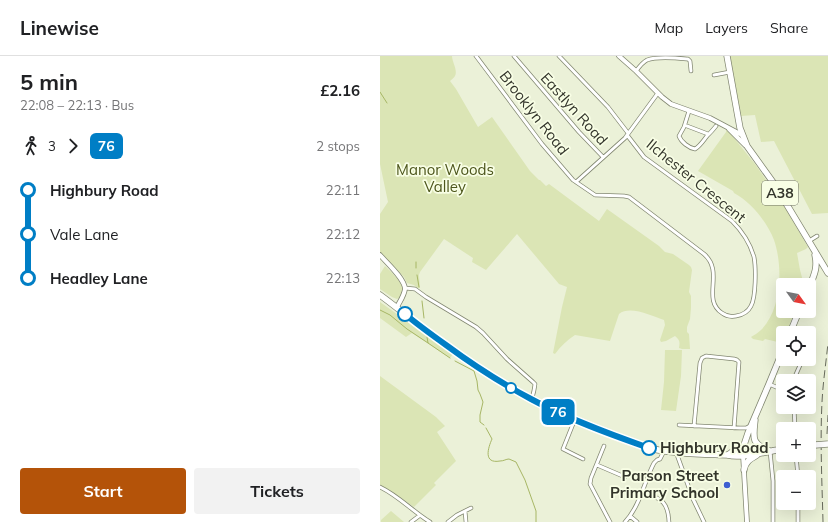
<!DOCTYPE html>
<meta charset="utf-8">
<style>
:root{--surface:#fff;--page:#f2f2f2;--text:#202124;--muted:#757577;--line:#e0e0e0;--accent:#b45309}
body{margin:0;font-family:Mulish,sans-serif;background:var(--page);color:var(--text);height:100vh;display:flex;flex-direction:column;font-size:15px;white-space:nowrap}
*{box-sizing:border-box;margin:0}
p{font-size:13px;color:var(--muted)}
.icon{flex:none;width:22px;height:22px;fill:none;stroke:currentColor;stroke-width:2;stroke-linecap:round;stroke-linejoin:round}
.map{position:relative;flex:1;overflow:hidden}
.side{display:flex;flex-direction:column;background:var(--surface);width:380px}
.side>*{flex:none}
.badge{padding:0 8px;border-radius:6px;font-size:14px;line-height:26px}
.needle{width:26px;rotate:123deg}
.fabs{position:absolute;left:396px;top:222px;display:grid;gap:8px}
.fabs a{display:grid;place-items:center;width:40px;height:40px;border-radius:4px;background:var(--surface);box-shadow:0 4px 16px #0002;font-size:20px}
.map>.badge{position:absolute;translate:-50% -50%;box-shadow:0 0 0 2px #fff}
.legs{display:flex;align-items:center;gap:6px;height:44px;padding:0 20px;font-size:13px}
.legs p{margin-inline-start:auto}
.headline{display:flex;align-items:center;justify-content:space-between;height:68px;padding:0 20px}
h1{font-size:22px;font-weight:700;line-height:30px}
.cta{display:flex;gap:8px;margin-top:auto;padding:8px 20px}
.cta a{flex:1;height:46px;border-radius:4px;background:var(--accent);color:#fff;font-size:16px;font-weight:700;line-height:46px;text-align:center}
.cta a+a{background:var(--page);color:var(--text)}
ul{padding:0 20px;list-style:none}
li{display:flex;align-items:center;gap:14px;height:44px;font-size:15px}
li i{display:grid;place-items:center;width:6px;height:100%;margin:0 5px;background:currentColor}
li i::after{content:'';width:10px;height:10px;margin:-5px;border:3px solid;border-radius:50%;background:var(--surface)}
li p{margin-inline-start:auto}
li:first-child i{background:linear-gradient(#0000 50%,currentColor 0)}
li:last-child i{background:linear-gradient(currentColor 50%,#0000 0)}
header{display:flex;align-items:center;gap:24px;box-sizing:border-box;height:56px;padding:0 20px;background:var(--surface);border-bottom:1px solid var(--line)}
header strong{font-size:19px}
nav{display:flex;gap:22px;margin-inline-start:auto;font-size:14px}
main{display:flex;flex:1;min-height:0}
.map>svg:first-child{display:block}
.green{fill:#dbe5b5}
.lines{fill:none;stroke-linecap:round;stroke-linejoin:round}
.stream{stroke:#a7b665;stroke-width:1}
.street-casing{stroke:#828771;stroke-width:4.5}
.secondary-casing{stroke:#828771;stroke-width:5.5}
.highway-casing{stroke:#828771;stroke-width:7}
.street{stroke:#fff;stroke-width:3}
.secondary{stroke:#fff;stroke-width:4}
.highway{stroke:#fff;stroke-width:5.5}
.rail{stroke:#686b5d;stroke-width:1;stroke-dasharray:8 4;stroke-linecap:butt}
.highway-bridge-casing{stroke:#828771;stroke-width:7;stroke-linecap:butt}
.highway-bridge{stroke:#fff;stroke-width:5.5}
.line-1-casing{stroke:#fff;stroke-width:9}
.line-1{stroke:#007ec5;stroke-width:6}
.stop-1-dot{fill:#fff;stroke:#007ec5;stroke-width:2}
.poi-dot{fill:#3e5fd1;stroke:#f8fee5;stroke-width:1.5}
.labels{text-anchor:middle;stroke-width:3.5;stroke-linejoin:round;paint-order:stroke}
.shield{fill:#f8fee5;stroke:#6e7163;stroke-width:1}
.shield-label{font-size:14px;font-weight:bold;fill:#33352b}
.street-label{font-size:15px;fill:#33352b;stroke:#f8fee5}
.park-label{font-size:15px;fill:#4d561c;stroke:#f8fee5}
.stop-label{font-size:15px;font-weight:bold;fill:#33352b;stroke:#f8fee5;text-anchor:start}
.poi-label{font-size:15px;font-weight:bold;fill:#33352b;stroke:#f8fee5;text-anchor:end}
</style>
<header>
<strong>Linewise</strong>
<nav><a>Map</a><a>Layers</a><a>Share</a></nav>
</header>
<main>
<section class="side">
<div class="headline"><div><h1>5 min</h1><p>22:08 – 22:13 · Bus</p></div><b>£2.16</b></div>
<div class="legs"><svg class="icon" aria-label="walk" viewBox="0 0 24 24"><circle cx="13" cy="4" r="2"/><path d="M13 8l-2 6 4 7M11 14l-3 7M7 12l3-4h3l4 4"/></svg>3<svg class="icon" aria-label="forward" viewBox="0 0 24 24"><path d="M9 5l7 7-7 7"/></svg><b class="badge" style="background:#007ec5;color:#fff">76</b><p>2 stops</p></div>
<ul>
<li><i style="color:#007ec5"></i><b>Highbury Road</b><p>22:11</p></li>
<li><i style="color:#007ec5"></i><span>Vale Lane</span><p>22:12</p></li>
<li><i style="color:#007ec5"></i><b>Headley Lane</b><p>22:13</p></li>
</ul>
<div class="cta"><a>Start</a><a>Tickets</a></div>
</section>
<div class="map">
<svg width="448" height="466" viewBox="0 0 448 466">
<rect width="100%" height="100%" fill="#ebf1d8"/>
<path class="green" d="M0 0H72C72 6 78 14 75 20 74 22 72 23 70 25L76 33 98 71 112 61 150 115 159 124H160L166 130 169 128 219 165 227 153 279 190 285 196 293 198 309 209 311 211 312 214 309 236 311 240V252L310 263 307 271V276L309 278 310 293H302L299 292C300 286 300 284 295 280L286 285 281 286 280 284 285 269 284 264C272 260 250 249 239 258L230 285 195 279C187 284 181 290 175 298L173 297 182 251 187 231 179 228 137 178 106 214 92 206 93 202 64 183 40 216 39 219 40 232H37L34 229 27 227 24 221 0 196V158L8 146 0 108Z
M350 0H448V157L432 158 394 85 381 86 375 59 361 60Z
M346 74 350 77 375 108 404 150 428 191 426 193 417 197 420 214 424 229H403V255H415L406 277H403V284L402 287 385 283 383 285 373 283 371 281C374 279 378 277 381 274 402 253 403 210 394 184 387 166 371 146 354 137L353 135 318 115 346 76Z
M5 210C12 217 34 235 17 243L12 241 0 233V218Z
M0 246 73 298 70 302 32 277 26 281 0 262Z
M285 294H302L301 320 296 355 281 354 284 326Z
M0 320 56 361 65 370 57 376 76 405 54 427 56 429 34 451 18 440 0 429Z
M11 455 24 466H1V464Z"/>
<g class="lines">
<path class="stream" d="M0 36 7 47
M36 206V212
M37 219 39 231
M42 245 44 262
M0 254 10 259 27 273 48 287
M47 281 48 287 70 302
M75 305 94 315 97 325 98 334 100 338 103 346 100 359V366L104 369
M106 372 112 383C108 392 103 408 120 405 124 405 126 403 129 403L136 406 145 424 156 455V466"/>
<g class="street-casing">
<path id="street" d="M96 0 162 88 193 124 215 139 244 140 249 141 324 198C345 216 321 243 342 257 346 260 351 261 356 260 362 259 368 256 371 250 376 241 376 212 374 201 370 187 362 175 352 165L264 101 247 79
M134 0 199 76 223 101
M179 0 228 51 248 77
M256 15C259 11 263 6 267 4 277 0 297 2 308 3L310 5 311 15
M334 19 350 16
M309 55 304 71 299 80C301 86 309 92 315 93 320 90 323 85 327 80 330 77 333 74 336 70
M307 70 328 78
M196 126 245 82 278 37
M429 185 437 180
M25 232 35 233 46 241 96 271 103 277 127 303 153 326 155 328C154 334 154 338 151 343
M413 325 421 307
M389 328 403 334
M414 351 415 373
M195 363 183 393 203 403
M299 369 360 372H366L370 370
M314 370 320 307 322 302 326 300 354 303 357 304 359 306 354 372
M224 390 211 422 210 428 230 466
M390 395 393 425V466
M296 396 313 443 324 466
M416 399 418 421
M217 409 245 421
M0 431C19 440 32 455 50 466
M262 435C280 443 288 444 289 466
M85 455 86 466
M250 460 257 466
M31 466 39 460
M68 466 77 459 91 452
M245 466C260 450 264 426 274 407L277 404 280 403 284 395
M418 466V447"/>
</g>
<g class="secondary-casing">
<path id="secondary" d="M239 0 256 15 282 41 291 48 330 62 362 79
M349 73 365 89
M0 199C7 207 25 223 25 233 24 240 20 245 17 251
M363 399 367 466"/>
</g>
<g class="highway-casing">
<path id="highway" d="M347 0 360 72 367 90 395 129 448 217
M429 232C434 219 438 212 435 199
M0 239C11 247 21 255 31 263 58 285 88 306 118 324 149 343 182 358 216 372 234 380 253 388 273 393 297 398 323 398 348 399 360 403 389 395 403 393
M410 277 419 255
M375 364C373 382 371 388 390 395
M429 390 435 389
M348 399 352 396 362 395 368 377 389 328 403 294
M364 414C365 406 370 403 377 399"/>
</g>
<use href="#street" class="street"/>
<use href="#secondary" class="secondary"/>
<use href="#highway" class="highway"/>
<path class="rail" d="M447 378 448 359
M443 466C442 426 440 386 442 346 443 326 446 307 448 287"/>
<g class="highway-bridge-casing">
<path id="highway-bridge" d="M435 389 448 388"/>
</g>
<use href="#highway-bridge" class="highway-bridge"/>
</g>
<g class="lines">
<g class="line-1-casing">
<path id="line-1" d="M25 258C38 269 52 279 66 289 93 309 121 327 151 343 188 363 229 378 269 392"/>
</g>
<use href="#line-1" class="line-1"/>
</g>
<g class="stop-1-dot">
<circle cx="25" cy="258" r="7"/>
<circle cx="131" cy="332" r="5"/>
<circle cx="269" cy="392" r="7"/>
</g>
<circle class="poi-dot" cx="347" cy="429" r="4"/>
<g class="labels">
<rect class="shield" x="382" y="125" width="36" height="24" rx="3"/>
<g class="shield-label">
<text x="400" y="142">A38</text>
</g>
<g class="street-label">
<text transform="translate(194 53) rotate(48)" y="5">Eastlyn Road</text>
<text transform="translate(154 57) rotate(52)" y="5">Brooklyn Road</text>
<text transform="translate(316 125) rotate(39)" y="5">Ilchester Crescent</text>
</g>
<g class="park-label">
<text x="65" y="119">Manor Woods<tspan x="65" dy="17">Valley</tspan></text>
</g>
<g class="stop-label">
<text x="280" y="397">Highbury Road</text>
</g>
<g class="poi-label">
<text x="339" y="425">Parson Street<tspan x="339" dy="17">Primary School</tspan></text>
</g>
</g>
</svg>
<div class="fabs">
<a><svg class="needle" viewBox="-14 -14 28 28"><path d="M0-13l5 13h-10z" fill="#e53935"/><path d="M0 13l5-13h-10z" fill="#757577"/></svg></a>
<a><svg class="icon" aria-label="locate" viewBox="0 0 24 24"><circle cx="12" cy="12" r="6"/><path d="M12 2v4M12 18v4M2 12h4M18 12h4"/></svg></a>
<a><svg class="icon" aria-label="layers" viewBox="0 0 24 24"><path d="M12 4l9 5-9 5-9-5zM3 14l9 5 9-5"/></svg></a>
<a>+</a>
<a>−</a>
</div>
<b class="badge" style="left:178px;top:356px;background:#007ec5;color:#fff">76</b>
</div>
</main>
